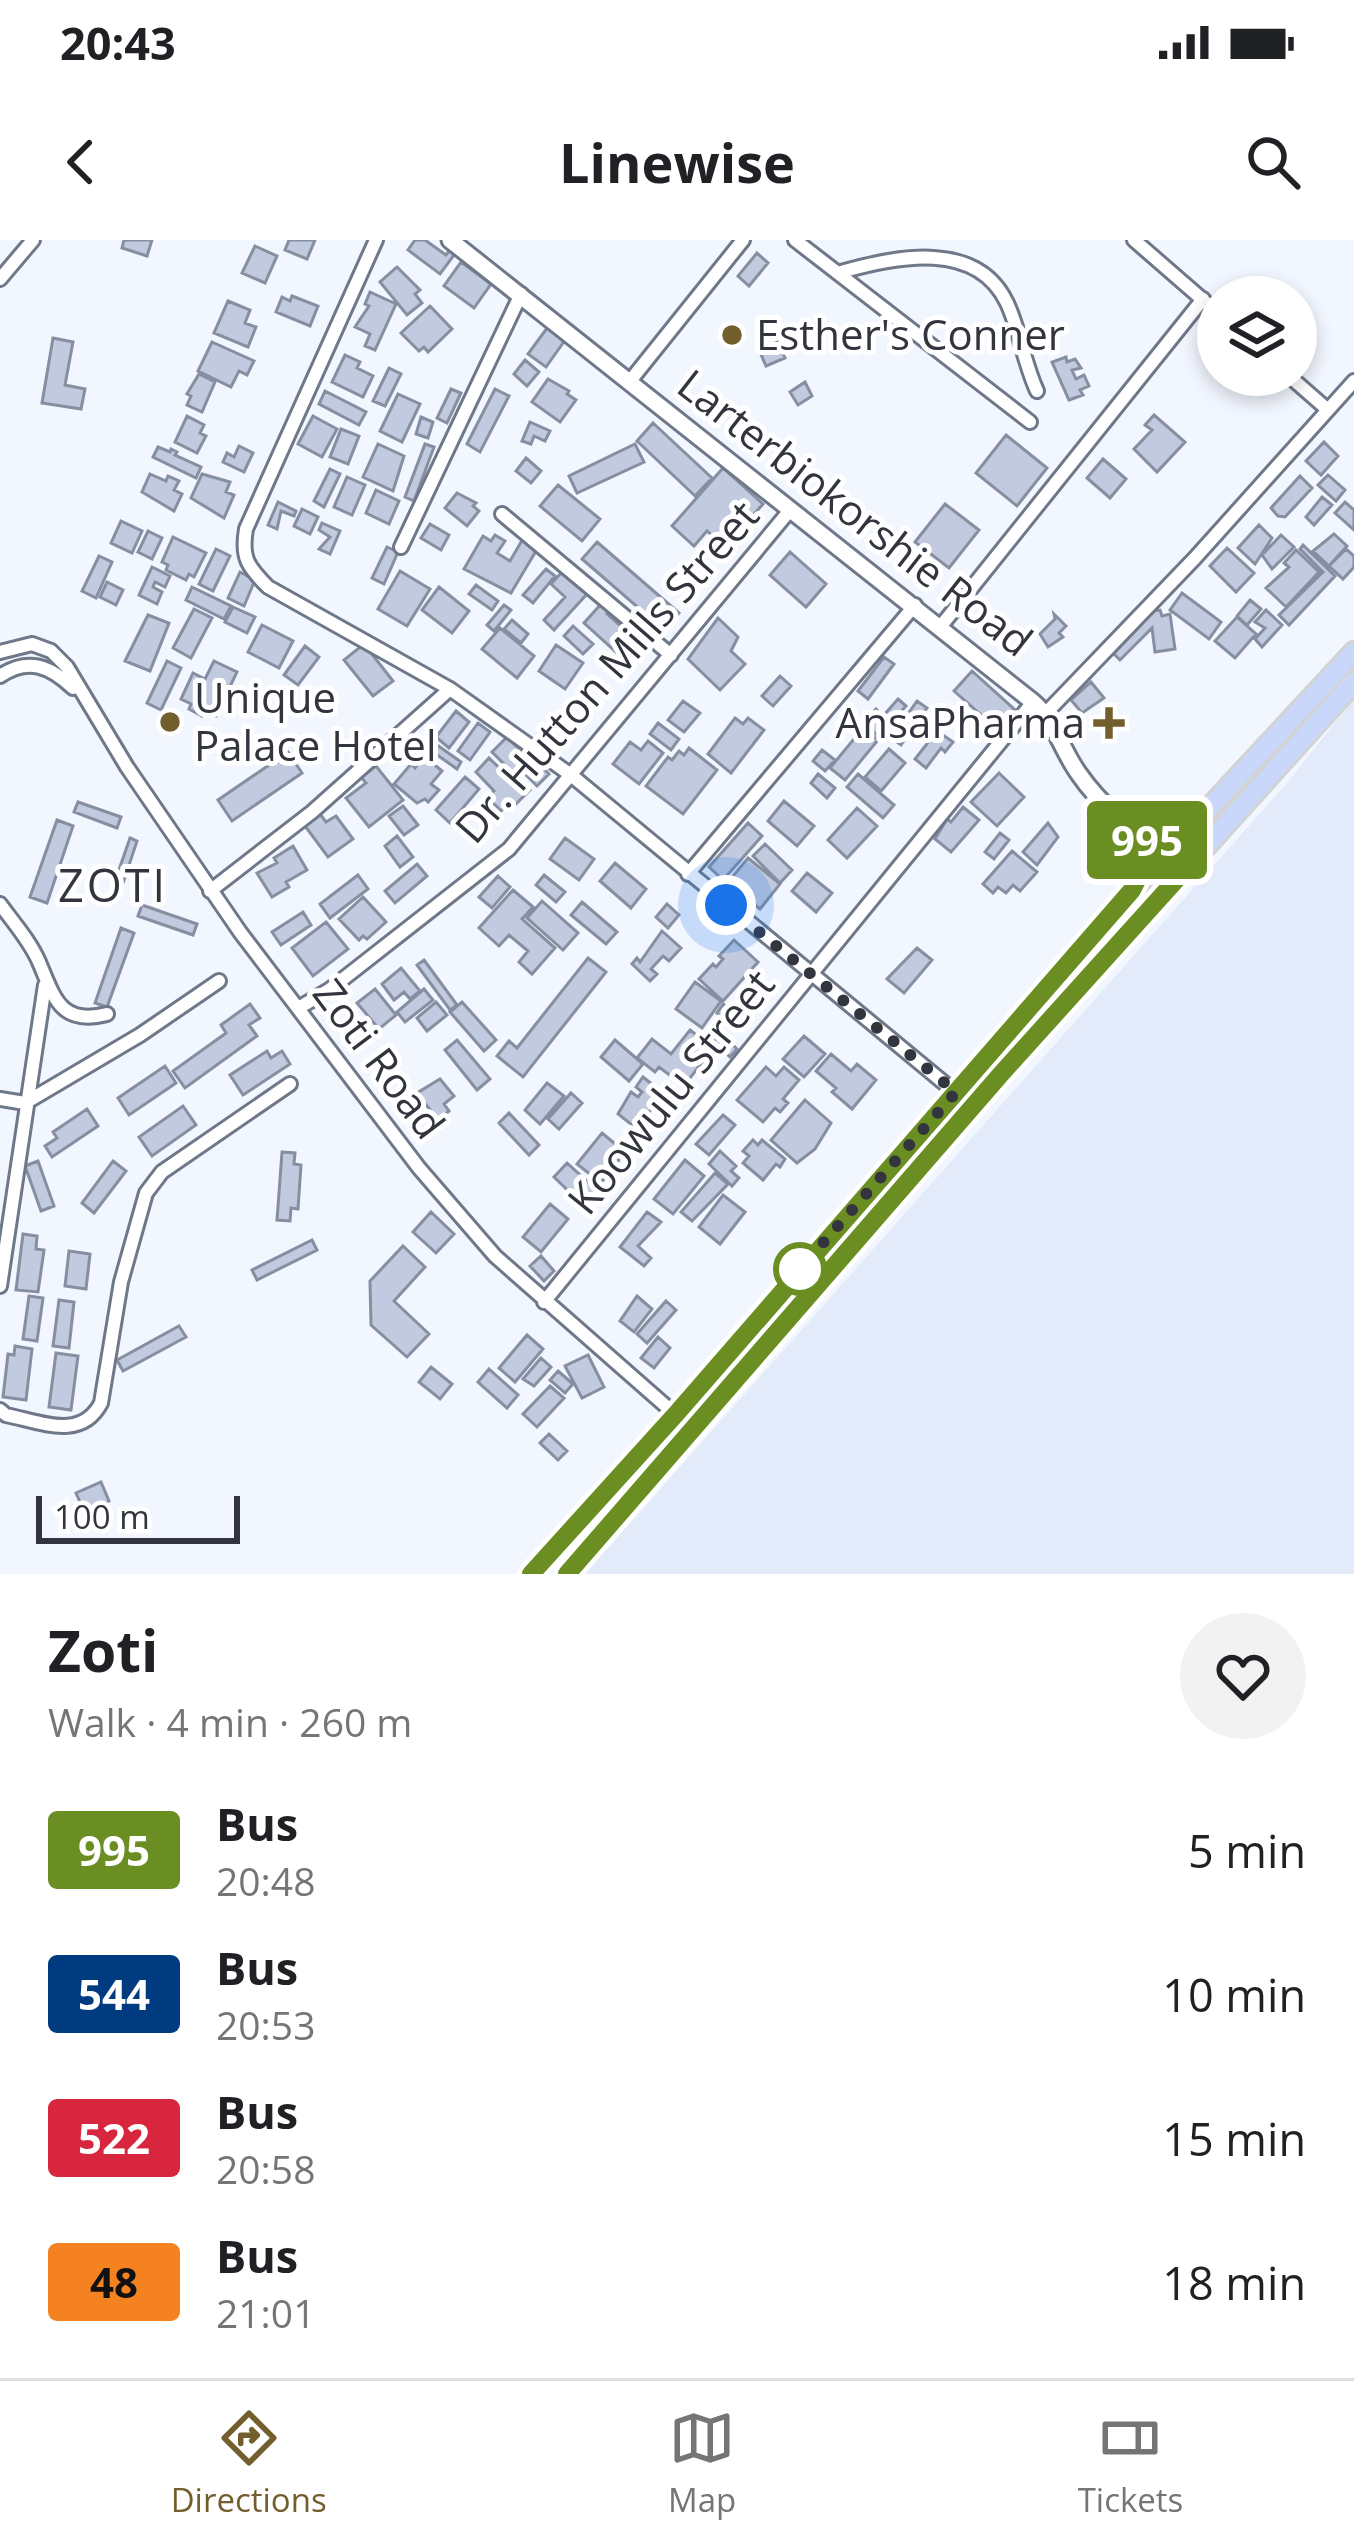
<!DOCTYPE html>
<meta charset="utf-8">
<style>
:root{--surface:#fff;--page:#f2f2f2;--text:#202124;--muted:#757577;--line:#e0e0e0;--accent:#735e2d}
body{margin:0;font-family:"Open Sans",sans-serif;background:var(--page);color:var(--text);height:100vh;display:flex;flex-direction:column;font-size:45px;white-space:nowrap}
*{box-sizing:border-box;margin:0}
p{font-size:39px;color:var(--muted)}
.icon{flex:none;width:66px;height:66px;fill:none;stroke:currentColor;stroke-width:2;stroke-linecap:round;stroke-linejoin:round}
.map{position:relative;height:1334px;overflow:hidden}
.side{display:flex;flex-direction:column;background:var(--surface);flex:1}
.side>*{flex:none}
.badge{padding:0 24px;border-radius:9px;font-size:42px;line-height:78px}
.fabs{position:absolute;left:1197px;top:36px;display:grid;gap:24px}
.fabs a{display:grid;place-items:center;width:120px;height:120px;border-radius:50%;background:var(--surface);box-shadow:0 6px 18px #0003;font-size:60px}
.scale{position:absolute;left:36px;bottom:30px;width:204px;box-sizing:border-box;padding-left:12px;border:6px solid #32353d;border-top:0;font-size:33px;line-height:42px;white-space:nowrap;color:#32353d;-webkit-text-stroke:9px #fff;paint-order:stroke}
.you{position:absolute;width:60px;height:60px;margin:-30px;border:9px solid #fff;border-radius:50%;background:#1a73e8;box-shadow:0 0 0 18px #1a73e833}
.map>.badge{position:absolute;translate:-50% -50%;box-shadow:0 0 0 6px #fff}
.round{display:grid;place-items:center;flex:none;width:126px;height:126px;border-radius:63px;background:var(--page)}
.summary{display:flex;align-items:center;justify-content:space-between;height:204px;padding:0 48px}
h1{font-size:57px;font-weight:700;line-height:90px}
ul{padding:0;list-style:none}
li{display:flex;align-items:center;gap:36px;height:144px;padding:0 48px}
li div{flex:1}
li b{display:block;font-size:45px}
li em{font-style:normal}
li .badge{min-width:132px;font-weight:700;text-align:center}
.status{display:flex;justify-content:space-between;align-items:center;height:84px;padding:0 60px;background:var(--surface);direction:ltr}
.status svg{height:33px;fill:currentColor}
header{display:flex;justify-content:space-between;align-items:center;height:156px;padding:0 48px;background:var(--surface);font-size:54px;font-weight:700}
.tabs{display:flex;justify-content:space-around;align-items:center;height:168px;border-top:3px solid var(--line);background:var(--surface);font-size:33px;color:var(--muted)}
.tabs a{display:grid;justify-items:center;gap:6px}
.tabs .current{color:var(--accent)}
.map>svg:first-child{display:block}
.built{fill:#e3eafa}
.building{fill:#c1cade;stroke:#868fa1;stroke-width:3}
.lines{fill:none;stroke-linecap:round;stroke-linejoin:round}
.minor-casing{stroke:#6f7889;stroke-width:18}
.tertiary-casing{stroke:#6f7889;stroke-width:21}
.primary-casing{stroke:#d2d3d4;stroke-width:24}
.minor{stroke:#fff;stroke-width:12}
.tertiary{stroke:#fff;stroke-width:15}
.primary{stroke:#c9d8fa;stroke-width:18}
.line-casing{stroke:#fff;stroke-width:27}
.line{stroke:#6b8e23;stroke-width:18}
.walk{stroke:#32353d;stroke-width:12;stroke-dasharray:0 21.6}
.poi-dot{fill:#735e2d;stroke:#fff;stroke-width:4.5}
.stop-dot{fill:#fff;stroke:#6b8e23;stroke-width:6}
.labels{text-anchor:middle;stroke-width:10;stroke-linejoin:round;paint-order:stroke}
.poi-label{font-size:42px;fill:#32353d;stroke:#fff;text-anchor:start}
.street-label{font-size:42px;fill:#32353d;stroke:#fff}
.neighbourhood-label{font-size:45px;letter-spacing:3px;fill:#32353d;stroke:#fff}
</style>
<div class="status"><b>20:43</b><svg viewBox="0 0 49 12"><path d="M0 12V9h3v3zM5 12V6h3v6zM10 12V3h3v9zM15 12V0h3v12zM26 1h20v11H26zM47 4h2v5h-2z"/></svg></div>
<header><svg class="icon" aria-label="back" viewBox="0 0 24 24"><path d="M15 5l-7 7 7 7"/></svg>Linewise<svg class="icon" aria-label="search" viewBox="0 0 24 24"><circle cx="10" cy="10" r="6"/><path d="M15 15l6 6"/></svg></header>
<div class="map">
<svg width="1354" height="1334" viewBox="0 0 1354 1334">
<rect width="100%" height="100%" fill="#f2f6fe"/>
<path class="built" d="M1354 459V1334H585L1286 544Z"/>
<path class="building" d="M124 0H152L147 16 122 8Z
M289 0H315L307 19 285 10Z
M415 0H425L446 15 452 7 457 11 440 34 408 10Z
M255 6 277 16 265 43 242 33Z
M757 13 768 23 749 46 738 36Z
M461 22 491 44 474 68 444 46Z
M397 27 420 50 415 54 422 63 407 75 380 42Z
M370 52 396 64 375 110 365 106 370 94 355 87 369 66 365 64Z
M292 56 318 66 310 86 276 72 282 57 290 61Z
M228 61 250 70 245 83 256 87 248 107 214 93Z
M430 66 452 89 428 112 424 107 419 111 401 93Z
M550 84 568 96 546 127 528 114Z
M53 98 73 102 65 145 85 149 81 169 42 163Z
M212 102 254 121 247 135 239 131 231 147 198 131Z
M778 102 785 118 766 126 759 110Z
M345 115 360 122 357 128 373 136 363 157 332 142Z
M1066 117 1067 122 1075 119 1081 128 1072 130 1076 139 1084 135 1089 146 1080 150 1083 155 1069 160 1052 122Z
M525 120 539 132 527 146 514 134Z
M389 128 401 134 385 166 373 161Z
M199 134 215 142 202 172 187 165 191 156 187 154Z
M548 139 569 151 567 154 576 160 560 182 532 162Z
M805 142 812 156 798 165 790 152Z
M451 149 461 153 447 183 437 178Z
M495 149 509 156 480 212 467 204Z
M325 151 366 172 359 185 319 164Z
M398 154 420 164 402 202 380 191Z
M1154 175 1185 202 1157 232 1134 209 1152 190 1145 185Z
M187 176 204 185 200 193 206 196 197 213 175 202Z
M313 176 337 189 322 217 298 204Z
M421 177 433 182 428 198 416 194Z
M530 182 550 191 545 201 534 196 531 204 522 201Z
M653 183 712 238 695 256 637 201Z
M341 189 359 196 348 224 330 217Z
M1006 195 1047 228 1017 266 976 233Z
M1324 202 1338 216 1321 235 1306 221Z
M378 204 404 216 393 251 363 237Z
M425 204 434 207 414 261 405 257Z
M635 204 644 222 577 253 569 236Z
M239 206 253 213 244 232 223 222 227 213 234 217Z
M158 207 170 212 171 209 177 212 175 215 201 227 196 238 153 217Z
M526 218 541 231 531 243 516 231Z
M1103 219 1126 239 1110 258 1087 238Z
M723 228 763 264 725 307 707 291 694 306 672 286Z
M330 229 340 234 324 267 314 261Z
M150 234 166 241 168 236 179 241 174 250 182 254 174 271 142 252Z
M202 234 230 242 226 252 234 255 224 278 191 258Z
M1328 235 1345 250 1336 261 1318 245Z
M1300 236 1312 248 1285 277 1278 276 1271 268Z
M347 237 365 245 352 275 334 267Z
M558 245 600 279 582 301 540 266Z
M376 250 399 261 389 284 366 273Z
M457 253 476 263 473 266 479 271 467 286 445 268Z
M1322 257 1332 265 1314 285 1306 277Z
M278 262 296 271 294 276 281 271 277 289 268 285Z
M1345 262 1354 270V290L1335 273Z
M945 264 979 290 949 328 915 302Z
M302 269 318 277 310 294 294 286Z
M121 281 142 291 132 313 111 303Z
M322 283 340 291 330 314 319 309 330 297 319 290Z
M430 284 449 295 441 310 421 298Z
M1259 285 1272 298 1255 324 1238 308Z
M148 291 162 298 152 319 138 312Z
M1334 294 1347 306 1329 326 1313 311Z
M495 295 505 301 497 313 510 321 524 297 539 306 511 353 464 329 483 296 491 301Z
M1281 295 1294 307 1272 329 1262 315Z
M173 297 206 313 194 337 189 334 186 340 166 330 168 325 162 322Z
M597 302 679 373 664 390 582 319Z
M1303 305 1335 336 1289 385 1279 375 1323 332 1300 309Z
M387 307 398 312 384 344 372 338Z
M1227 308 1254 333 1236 352 1210 326Z
M216 309 230 316 213 351 199 344Z
M1346 309 1354 316V327L1343 339 1329 326Z
M1296 310 1319 332 1286 367 1266 348 1289 327 1284 323Z
M790 312 826 344 806 367 770 335Z
M99 316 112 322 96 358 82 351Z
M152 327 170 336 165 347 155 342 153 347 162 352 157 364 139 355Z
M546 329 555 336 533 363 523 355Z
M400 331 430 349 407 386 378 369Z
M240 332 255 340 244 366 228 358Z
M562 332 587 354 554 390 544 380 565 357 551 344Z
M107 342 123 350 116 365 100 357Z
M476 345 498 361 492 370 469 354Z
M192 347 231 366 224 379 186 360Z
M439 347 469 371 452 393 422 370Z
M1182 353 1221 382 1209 399 1170 370Z
M1250 360 1261 369 1247 385 1237 376Z
M602 363 610 371 607 374 631 395 616 412 584 383Z
M504 365 511 370 494 391 487 385Z
M233 367 255 377 247 393 225 382Z
M194 369 212 378 191 418 173 408Z
M1160 370 1162 376 1170 374 1175 409 1155 412 1152 388 1120 420 1110 410 1148 371Z
M1266 370 1282 385 1262 407 1255 399 1265 388 1255 382Z
M1054 374 1066 386 1059 393 1063 397 1048 407 1040 394 1055 379Z
M148 375 169 383 150 431 125 421Z
M1237 377 1256 394 1235 418 1215 401Z
M718 378 738 397 731 411 745 424 720 450 688 419Z
M512 380 528 394 521 403 504 389Z
M262 385 293 401 279 428 248 412Z
M573 386 593 404 583 414 564 396Z
M500 388 534 416 517 438 482 409Z
M364 404 393 441 373 456 344 420Z
M556 405 583 423 565 449 539 431Z
M305 406 319 417 298 445 284 435Z
M884 417 894 424 868 459 858 451Z
M167 421 181 428 161 470 147 463Z
M214 421 237 432 216 476 205 471 202 476 189 469 191 464 181 459 193 433 205 439Z
M972 431 1014 469 997 489 954 451Z
M780 436 791 446 773 466 762 456Z
M1091 442 1104 458 1082 473 1071 460Z
M898 459 906 466 879 497 864 483 876 469 883 476Z
M683 461 700 473 684 492 668 480Z
M917 461 927 468 920 477 927 482 914 501 907 496 901 505 891 498Z
M456 471 469 482 449 508 436 497Z
M735 478 743 484 748 478 764 490 731 533 708 514Z
M478 483 490 492 470 520 458 511Z
M658 483 679 499 671 510 650 494Z
M863 488 878 500 845 540 830 528Z
M937 491 953 502 945 512 941 508 926 528 915 519Z
M507 497 528 518 513 533 492 512Z
M430 500 461 522 457 529 426 507Z
M648 501 663 513 639 544 613 524 630 502 641 510Z
M689 508 717 530 683 574 646 546 668 517 672 520 679 511 684 515Z
M889 509 905 523 881 551 865 537Z
M822 510 835 520 825 531 813 521Z
M288 512 302 533 232 581 218 560Z
M424 516 442 531 431 544 439 550 428 562 425 559 417 563 394 544 411 524 415 528Z
M489 518 512 540 516 536 530 550 509 571 505 567 501 571 487 557 494 551 476 532Z
M535 520 549 534 537 546 523 532Z
M376 526 403 560 369 587 346 558 366 543 361 537Z
M999 533 1024 557 997 586 971 562Z
M818 534 835 548 827 558 811 543Z
M858 534 894 565 883 578 847 547Z
M465 537 479 549 450 583 436 570Z
M784 561 814 586 797 606 768 581Z
M78 562 121 577 117 588 74 572Z
M403 566 418 585 404 595 389 576Z
M963 567 979 580 951 612 935 599 947 579 951 582Z
M857 568 877 586 847 618 828 600Z
M320 574 326 582 336 576 353 599 328 617 305 586Z
M57 580 73 586 47 663 30 657Z
M748 583 762 596 723 640 709 627Z
M1048 583 1058 597 1037 625 1023 612Z
M1000 593 1009 600 994 619 985 612Z
M397 596 413 617 400 627 385 606Z
M130 598 137 601 122 646 114 644Z
M565 598 594 619 579 640 550 619Z
M765 604 792 630 780 643 753 616Z
M293 606 307 630 286 642 289 647 272 657 257 633 277 623 274 618Z
M1012 611 1037 632 1020 651 1013 645 1006 653 998 647 993 653 983 644Z
M748 618 780 644 760 669 728 642Z
M615 623 646 649 631 668 600 641Z
M417 624 427 636 395 663 385 651Z
M807 633 832 653 816 672 792 651Z
M358 635 368 649 330 678 320 664Z
M544 635 565 652 556 662 536 645Z
M498 636 510 647 492 668 479 657Z
M513 650 533 667 522 679 555 708 532 734 519 722 528 711 509 695 499 706 479 688Z
M363 657 386 682 367 699 363 696 359 700 339 679Z
M542 661 578 693 563 710 527 678Z
M582 662 617 692 606 704 571 675Z
M667 664 679 675 668 688 656 677Z
M142 665 197 684 193 695 138 676Z
M303 672 311 685 281 705 272 692Z
M326 682 348 709 313 736 292 708Z
M121 688 134 693 107 767 95 763Z
M662 691 681 708 669 721 663 716 651 729 657 734 650 741 632 724 637 718 640 722Z
M734 700 758 722 723 761 699 739 713 724 716 727 723 719 719 716Z
M917 708 932 720 904 753 887 739Z
M588 718 606 732 523 837 497 816 509 801 517 808Z
M424 720 457 765 450 770 417 725Z
M401 728 420 751 410 759 404 752 394 760 382 744Z
M695 742 721 761 702 788 676 769Z
M375 749 396 775 379 789 357 763Z
M424 749 433 760 405 782 397 772Z
M436 762 447 775 427 791 417 778Z
M462 762 496 800 484 811 450 772Z
M250 764 260 778 249 785 257 796 185 848 173 831 226 793 221 785Z
M723 764 743 778 736 787 717 773Z
M690 790 713 808 684 846 659 827 655 832 637 818 652 799 671 814Z
M721 793 737 809 730 817 713 802Z
M804 796 825 814 804 837 783 819Z
M457 800 490 839 477 850 445 810Z
M615 800 643 824 629 841 601 817Z
M267 811 271 818 282 811 290 824 243 855 230 835Z
M831 814 851 831 857 824 876 840 852 869 832 852 836 848 816 831Z
M165 826 176 843 129 875 118 858Z
M766 827 776 836 784 827 799 840 783 859 788 863 780 872 775 868 763 882 737 860Z
M643 837 663 853 644 879 648 882 641 892 618 874 631 852 638 857 642 852 636 847Z
M440 839 454 856 444 864 449 871 438 880 417 853Z
M547 843 564 856 540 884 525 870Z
M571 853 582 863 559 889 548 879Z
M805 860 831 883 815 909 797 923 771 900Z
M183 866 196 885 152 916 139 897Z
M87 869 98 886 52 917 45 906 57 898 53 892Z
M509 873 539 905 529 915 499 883Z
M723 875 735 885 709 915 696 904Z
M602 893 625 912 601 943 577 924Z
M753 900 758 905 762 900 785 919 780 927 776 924 763 940 743 923 749 916 743 911Z
M720 911 736 926 731 931 739 938 732 946 709 924Z
M282 912 295 913 294 924 301 925 298 969 291 968 290 981 277 980Z
M685 920 704 936 673 974 654 959Z
M38 921 54 966 41 971 25 926Z
M113 921 126 931 94 973 82 963Z
M567 923 598 951 584 966 554 937Z
M715 933 728 944 692 981 681 972Z
M723 955 745 972 720 1004 699 987Z
M550 964 568 979 541 1012 523 997Z
M431 972 454 994 436 1013 413 992Z
M647 972 661 982 638 1006 651 1018 644 1026 620 1007Z
M23 994 37 996 36 1009 44 1010 38 1052 16 1050Z
M312 1000 317 1010 257 1040 252 1030Z
M403 1006 425 1027 394 1061 429 1094 407 1117 371 1085 370 1041Z
M69 1011 90 1014 86 1049 65 1046Z
M541 1016 554 1031 544 1041 530 1026Z
M29 1056 43 1058 37 1101 23 1099Z
M637 1056 652 1069 634 1092 620 1081Z
M59 1060 74 1062 69 1108 53 1106Z
M666 1061 676 1070 647 1103 637 1094Z
M179 1086 186 1097 123 1131 117 1120Z
M527 1095 543 1109 515 1142 499 1128Z
M658 1097 670 1108 654 1128 641 1118Z
M15 1106 32 1109 26 1160 3 1157 8 1114 14 1115Z
M56 1113 78 1116 71 1170 49 1167Z
M588 1115 604 1147 582 1158 565 1126Z
M541 1118 551 1127 534 1146 523 1139Z
M431 1127 452 1144 440 1159 419 1142Z
M489 1129 518 1155 507 1168 478 1142Z
M558 1131 573 1144 565 1153 550 1140Z
M550 1146 564 1158 537 1187 523 1174Z
M549 1194 567 1211 558 1220 540 1203Z
M101 1242 109 1261 84 1271 76 1253Z"/>
<g class="lines">
<g class="minor-casing">
<path id="minor" d="M376 0 246 289C241 318 248 327 268 347L450 449 571 535 955 852
M795 0 1030 182
M1134 0 1218 73
M841 32C897 16 977 0 1007 63 1020 91 1024 123 1037 151
M0 39 33 0
M1288 135 1328 170
M630 141 743 0
M502 274 671 415
M401 307 521 54
M941 386 1203 59
M0 412 32 404 51 411 67 427 127 527 240 692 419 928 495 1016 676 1175
M0 436C28 417 50 426 73 448
M1046 473 1195 318 1354 141
M688 634 915 365
M210 651 312 572 450 449
M0 664C13 682 30 701 39 722 54 757 60 786 107 774
M300 767 329 750 509 609 791 269
M0 859 25 863 140 795 219 741
M0 1046 45 745
M544 1062 1033 462
M0 1170 6 1175C41 1182 81 1201 101 1163L121 1042 146 953 162 932 290 844"/>
</g>
<g class="tertiary-casing">
<path id="tertiary" d="M450 0 1033 462C1055 481 1062 511 1079 534 1104 571 1149 605 1185 630"/>
</g>
<g class="primary-casing">
<path id="primary" d="M1138 640 1144 611 1137 592 1175 589 1194 583
M531 1334 676 1175 1133 650 1354 412
M567 1334 1001 834 1354 442"/>
</g>
<use href="#minor" class="minor"/>
<use href="#tertiary" class="tertiary"/>
<use href="#primary" class="primary"/>
</g>
<g class="lines">
<g class="line-casing">
<path id="line" d="M531 1334 676 1174 1132 650C1144 628 1145 615 1137 592L1185 630 1001 834 567 1334"/>
</g>
<use href="#line" class="line"/>
<path class="walk" d="M726 665 956 852 800 1029"/>
</g>
<g class="poi-dot">
<circle cx="732" cy="95" r="12"/>
<circle cx="170" cy="482" r="12"/>
<path d="M1103 465h12v12h12v12h-12v12h-12v-12h-12v-12h12z"/>
</g>
<circle class="stop-dot" cx="800" cy="1029" r="24"/>
<g class="labels">
<g class="poi-label">
<text x="756" y="110">Esther's Conner</text>
<text x="194" y="473">Unique<tspan x="194" dy="48">Palace Hotel</tspan></text>
<text x="1085" y="498" text-anchor="end">AnsaPharma</text>
</g>
<g class="street-label">
<text transform="translate(855 273) rotate(38)" y="15">Larterbiokorshie Road</text>
<text transform="translate(607 432) rotate(-49)" y="15">Dr. Hutton Mills Street</text>
<text transform="translate(379 819) rotate(53)" y="15">Zoti Road</text>
<text transform="translate(671 852) rotate(-51)" y="15">Koowulu Street</text>
</g>
<g class="neighbourhood-label">
<text x="113" y="662">ZOTI</text>
</g>
</g>
</svg>
<div class="fabs">
<a><svg class="icon" aria-label="layers" viewBox="0 0 24 24"><path d="M12 4l9 5-9 5-9-5zM3 14l9 5 9-5"/></svg></a>
</div>
<div class="scale">100 m</div>
<div class="you" style="left:726px;top:665px"></div>
<b class="badge" style="left:1147px;top:600px;background:#6b8e23;color:#fff">995</b>
</div>
<section class="side">
<div class="summary"><div><h1>Zoti</h1><p>Walk · 4 min · 260 m</p></div><a class="round"><svg class="icon" aria-label="heart" viewBox="0 0 24 24"><path d="M12 20l-8-8c-3-5 5-10 8-4 3-6 11-1 8 4z"/></svg></a></div>
<ul>
<li><span class="badge" style="background:#6b8e23;color:#fff">995</span><div><b>Bus</b><p>20:48</p></div><em>5 min</em></li>
<li><span class="badge" style="background:#003b80;color:#fff">544</span><div><b>Bus</b><p>20:53</p></div><em>10 min</em></li>
<li><span class="badge" style="background:#d7263d;color:#fff">522</span><div><b>Bus</b><p>20:58</p></div><em>15 min</em></li>
<li><span class="badge" style="background:#f58220;color:#111">48</span><div><b>Bus</b><p>21:01</p></div><em>18 min</em></li>
</ul>
</section>
<nav class="tabs">
<a class="current"><svg class="icon" aria-label="directions" viewBox="0 0 24 24"><path d="M12 3l9 9-9 9-9-9zM9 14v-3h6M13 9l2 2-2 2"/></svg>Directions</a>
<a><svg class="icon" aria-label="map" viewBox="0 0 24 24"><path d="M3 6l6-2 6 2 6-2v14l-6 2-6-2-6 2zM9 4v14M15 6v14"/></svg>Map</a>
<a><svg class="icon" aria-label="tickets" viewBox="0 0 24 24"><path d="M3 7h18v10H3zM15 7v10"/></svg>Tickets</a>
</nav>
